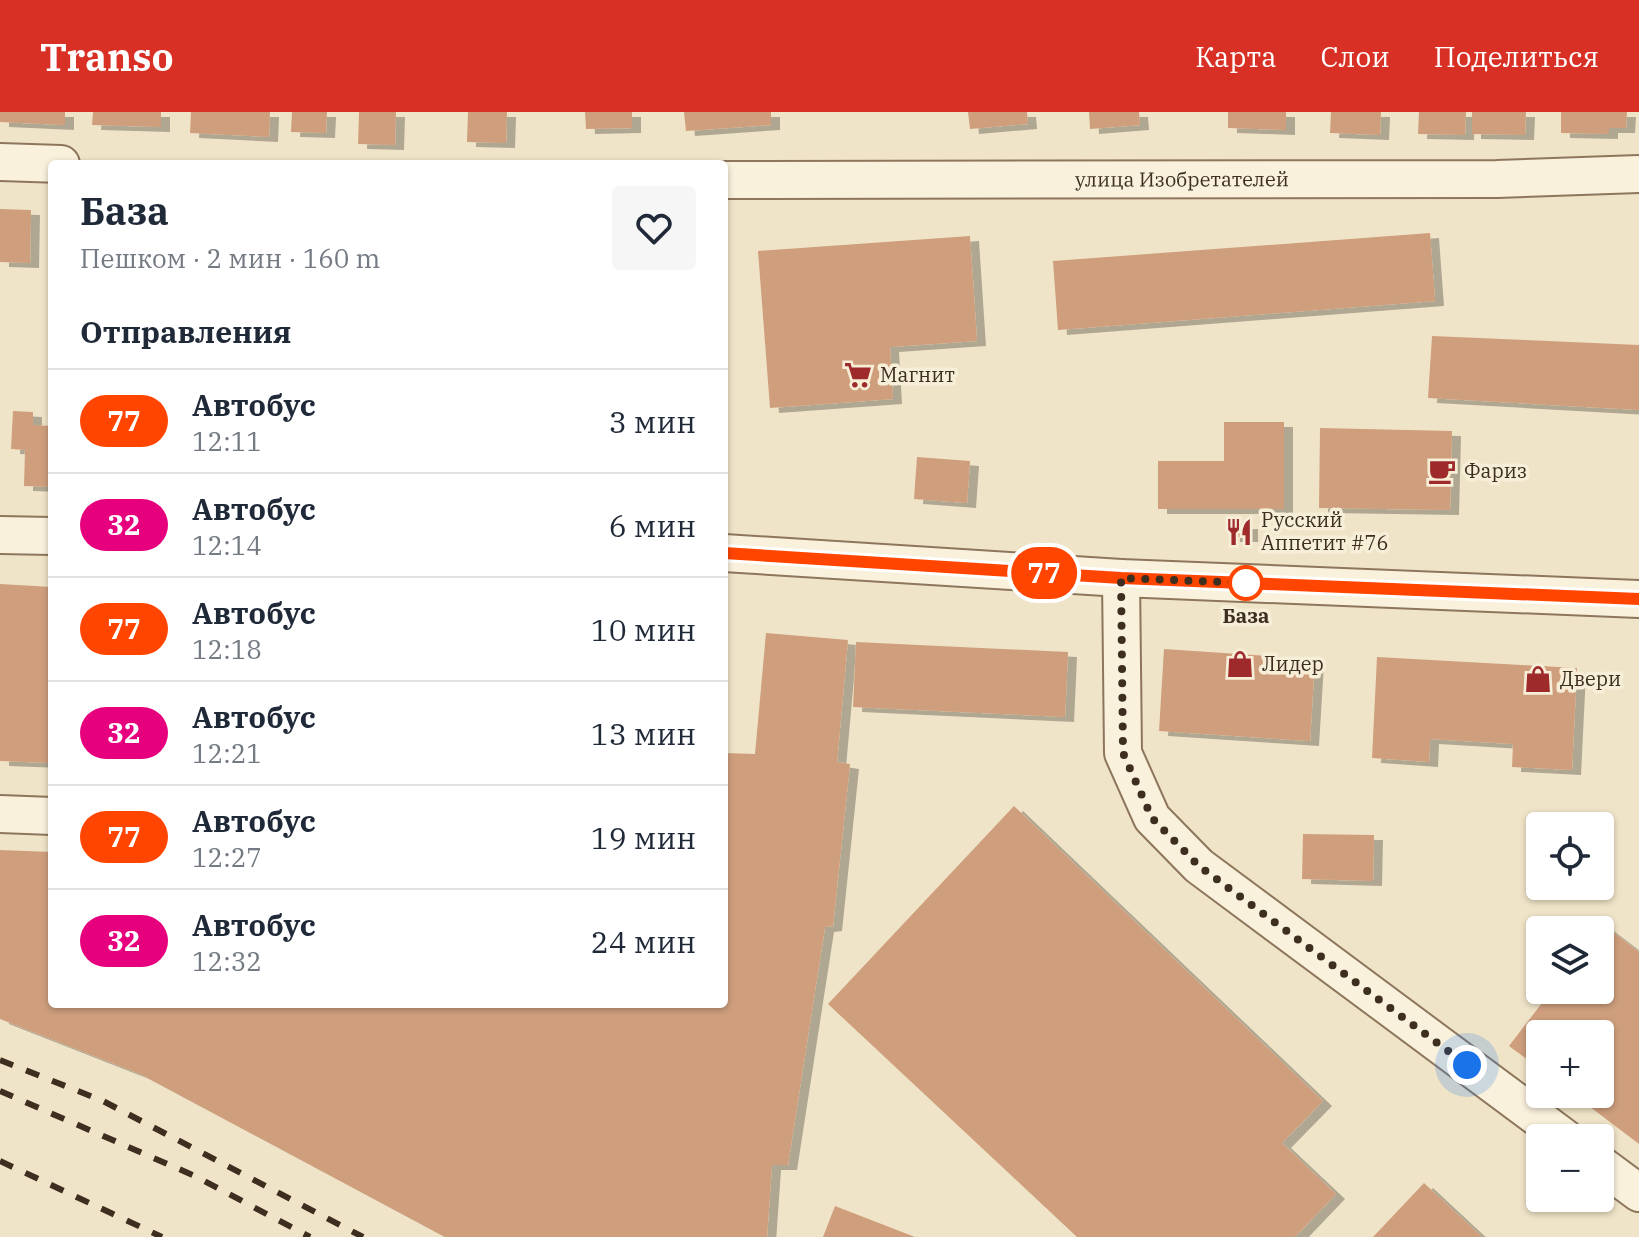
<!DOCTYPE html>
<html lang="ru">
<meta charset="utf-8">
<style>
:root{--surface:#fff;--page:#f6f6f7;--text:#1f2937;--muted:#747a83;--line:#e0e1e3;--accent:#d93025}
body{margin:0;font-family:"IBM Plex Serif",serif;background:var(--page);color:var(--text);height:100vh;display:flex;flex-direction:column;font-size:30px;white-space:nowrap}
*{box-sizing:border-box;margin:0}
p{font-size:26px;color:var(--muted)}
.icon{flex:none;width:44px;height:44px;fill:none;stroke:currentColor;stroke-width:2;stroke-linecap:round;stroke-linejoin:round}
.map{position:relative;flex:1;overflow:hidden}
.panel{position:absolute;left:48px;top:48px;width:680px;height:848px;display:flex;flex-direction:column;background:var(--surface);border-radius:8px;box-shadow:0 2px 6px #0004}
.panel>*{flex:none}
.badge{padding:0 16px;border-radius:26px;font-size:28px;line-height:52px}
.fabs{position:absolute;left:1526px;top:700px;display:grid;gap:16px}
.fabs a{display:grid;place-items:center;width:88px;height:88px;border-radius:8px;background:var(--surface);box-shadow:0 2px 6px #0004;font-size:40px}
.you{position:absolute;width:40px;height:40px;margin:-20px;border:6px solid #fff;border-radius:50%;background:#1a73e8;box-shadow:0 0 0 12px #1a73e833}
.map>.badge{position:absolute;translate:-50% -50%;box-shadow:0 0 0 4px #fff}
h2{padding:0 32px;font-size:30px;line-height:72px}
.round{display:grid;place-items:center;flex:none;width:84px;height:84px;border-radius:8px;background:var(--page)}
.overview{display:flex;align-items:center;justify-content:space-between;height:136px;padding:0 32px}
h1{font-size:38px;font-weight:700;line-height:60px}
ul{padding:0;list-style:none}
li{display:flex;align-items:center;gap:24px;height:104px;padding:0 32px;border-top:2px solid var(--line)}
li div{flex:1}
li b{display:block;font-size:30px}
li em{font-style:normal}
li .badge{min-width:88px;font-weight:700;text-align:center}
header{display:flex;align-items:center;gap:48px;box-sizing:border-box;height:112px;padding:0 40px;background:var(--accent);color:#fff}
header strong{font-size:38px}
nav{display:flex;gap:44px;margin-inline-start:auto;font-size:28px}
.map>svg:first-child{display:block}
.building{fill:#cf9f7d;filter:url(#shadow)}
.lines{fill:none;stroke-linecap:round;stroke-linejoin:round}
.minor-casing{stroke:#8d765c;stroke-width:40}
.minor{stroke:#faf1dc;stroke-width:36}
.rail{stroke:#3d2e20;stroke-width:6;stroke-dasharray:14 14;stroke-linecap:butt}
.line-casing{stroke:#fff;stroke-width:18}
.line{stroke:#ff4500;stroke-width:12}
.walk{stroke:#3d2e20;stroke-width:8;stroke-dasharray:0 14.4}
.stop-dot{fill:#fff;stroke:#ff4500;stroke-width:4}
.labels{text-anchor:middle;stroke-width:7;stroke-linejoin:round;paint-order:stroke}
.street-label{font-size:20px;fill:#3d2e20;stroke:#f7eed8}
.poi-label{font-size:20px;fill:#3d2e20;stroke:#f7eed8;text-anchor:start}
.stop-label{font-size:20px;font-weight:bold;fill:#3d2e20;stroke:#f7eed8}
</style>
<header>
<strong>Transo</strong>
<nav><a>Карта</a><a>Слои</a><a>Поделиться</a></nav>
</header>
<div class="map">
<svg width="1639" height="1125" viewBox="0 0 1639 1125">
<defs>
<filter id="shadow"><feDropShadow dx="9" dy="5" stdDeviation="0" flood-color="#0004"/></filter>
</defs>
<rect width="100%" height="100%" fill="#f0e4c8"/>
<path class="building" d="M0 0H65V13L0 10Z
M93 0H161V15L92 13Z
M191 0H270L269 25 190 21Z
M292 0H327L326 21 291 20Z
M359 0H396L395 33 358 32Z
M468 0H507L506 31 467 30Z
M585 0H632V16L586 17Z
M684 0H771V13L686 19Z
M968 0H1027L1028 12 970 17Z
M1089 0H1139L1140 13 1090 17Z
M1228 0H1286V18L1228 16Z
M1331 0H1381L1380 23 1330 21Z
M1419 0H1466L1465 23 1418 22Z
M1472 0H1526L1525 23 1472 22Z
M1561 0H1627L1626 16H1609V22L1561 21Z
M0 97 31 98 30 151 0 150Z
M1430 121 1435 189 1058 218 1053 149Z
M970 124 977 229 890 235 893 287 770 296 758 139Z
M1432 224 1639 233V298L1428 286Z
M13 299 33 300V313L52 314V375L24 374 25 338 11 337Z
M1224 310H1284V397H1158V349H1224Z
M1320 316 1452 319 1450 398 1319 396Z
M917 345 970 349 967 391 914 387Z
M1249 412V425H1231V413Z
M0 472 52 475V651L0 649Z
M766 521 848 528 837 650 850 652 833 814 825 815 788 1053H772L767 1125H445L140 962 0 907V738L52 740V892H724V641L755 642Z
M856 530 1068 540 1065 605 853 595Z
M1164 537 1315 547 1310 629 1159 619Z
M1377 545 1577 556 1572 658 1512 655 1513 632 1430 627 1429 650 1372 646Z
M1014 694 1323 989 1282 1031 1336 1082 1295 1125H1077L828 892Z
M1303 722 1374 723 1373 769 1302 767Z
M1602 812 1639 840V1032L1573 982H1600V922H1540V957L1509 934 1552 878H1600L1597 818Z
M1424 1071 1482 1125H1373Z
M835 1094 915 1125H823Z"/>
<g class="lines">
<g class="minor-casing">
<g id="minor">
<path d="M0 50 61 52"/>
<path id="s1" d="M724 68 1497 67 1639 62"/>
<path d="M0 423 52 424"/>
<path d="M724 441 1121 466 1639 487"/>
<path d="M1121 466 1123 641 1152 706 1199 754 1565 1026"/>
<path d="M0 702 52 704"/>
<path d="M1600 1052 1639 1081"/>
</g>
</g>
<use href="#minor" class="minor"/>
<path class="rail" d="M0 948 103 989 363 1125
M0 979 195 1064 310 1125
M0 1049 162 1125"/>
</g>
<g class="lines">
<g class="line-casing">
<path id="line" d="M724 441 1121 466 1639 487"/>
</g>
<use href="#line" class="line"/>
<path class="walk" d="M1246 471 1121 466 1123 641 1152 706 1199 754 1467 953"/>
</g>
<defs>
<g id="supermarket-bare" transform="scale(2.16)"><path d="M-6-5.5h2.5l.6 2H6L4.5 2H-2.5L-4.4-4H-6ZM-1.5 3.2a1.3 1.3 0 1 0 .1 0ZM3 3.2a1.3 1.3 0 1 0 .1 0Z" fill="#9e2a2b" stroke="#f7eed8" stroke-width="2.5" paint-order="stroke"/></g>
<g id="cafe-bare" transform="scale(2.16)"><path d="M-5.5-4.5H6V0H3Q3 3.5 0 3.5H-2.5Q-5.5 3.5-5.5 0ZM3-3.2v2h1.7v-2ZM-6 4.5H4V6H-6Z" fill="#9e2a2b" stroke="#f7eed8" stroke-width="2.5" paint-order="stroke"/></g>
<g id="restaurant-bare" transform="scale(2.16)"><path d="M-5-6h1v4h1v-4h1v4h1v-4h1v5L-1.5 .5V6h-2V.5L-5-1ZM5-6V6H3V1.5H1.5Q1.5-4 5-6Z" fill="#9e2a2b" stroke="#f7eed8" stroke-width="2.5" paint-order="stroke"/></g>
<g id="shop-bare" transform="scale(2.16)"><path d="M-5-2.5h2.3a2.7 3.5 0 0 1 5.4 0H5L5.5 6h-11ZM-1.5-2.5h3a1.5 2.3 0 0 0-3 0Z" fill="#9e2a2b" stroke="#f7eed8" stroke-width="2.5" paint-order="stroke"/></g>
</defs>
<g fill-rule="evenodd">
<use href="#supermarket-bare" x="858" y="263"/>
<use href="#cafe-bare" x="1442" y="359"/>
<use href="#restaurant-bare" x="1239" y="420"/>
<use href="#shop-bare" x="1240" y="552"/>
<use href="#shop-bare" x="1538" y="567"/>
</g>
<circle class="stop-dot" cx="1246" cy="471" r="16"/>
<g class="labels">
<g class="street-label">
<text dy="7" stroke="none"><textPath href="#s1" startOffset="458">улица Изобретателей</textPath></text>
</g>
<g class="poi-label">
<text x="880" y="270">Магнит</text>
<text x="1464" y="366">Фариз</text>
<text x="1261" y="415">Русский<tspan x="1261" dy="23">Аппетит #76</tspan></text>
<text x="1262" y="559">Лидер</text>
<text x="1560" y="574">Двери</text>
</g>
<g class="stop-label">
<text x="1246" y="511">База</text>
</g>
</g>
</svg>
<div class="fabs">
<a><svg class="icon" aria-label="locate" viewBox="0 0 24 24"><circle cx="12" cy="12" r="6"/><path d="M12 2v4M12 18v4M2 12h4M18 12h4"/></svg></a>
<a><svg class="icon" aria-label="layers" viewBox="0 0 24 24"><path d="M12 4l9 5-9 5-9-5zM3 14l9 5 9-5"/></svg></a>
<a>+</a>
<a>−</a>
</div>
<div class="you" style="left:1467px;top:953px"></div>
<b class="badge" style="left:1044px;top:461px;background:#ff4500;color:#fff">77</b>
<section class="panel">
<div class="overview"><div><h1>База</h1><p>Пешком · 2 мин · 160 m</p></div><a class="round"><svg class="icon" aria-label="heart" viewBox="0 0 24 24"><path d="M12 20l-8-8c-3-5 5-10 8-4 3-6 11-1 8 4z"/></svg></a></div>
<h2>Отправления</h2>
<ul>
<li><span class="badge" style="background:#ff4500;color:#fff">77</span><div><b>Автобус</b><p>12:11</p></div><em>3 мин</em></li>
<li><span class="badge" style="background:#e6007e;color:#fff">32</span><div><b>Автобус</b><p>12:14</p></div><em>6 мин</em></li>
<li><span class="badge" style="background:#ff4500;color:#fff">77</span><div><b>Автобус</b><p>12:18</p></div><em>10 мин</em></li>
<li><span class="badge" style="background:#e6007e;color:#fff">32</span><div><b>Автобус</b><p>12:21</p></div><em>13 мин</em></li>
<li><span class="badge" style="background:#ff4500;color:#fff">77</span><div><b>Автобус</b><p>12:27</p></div><em>19 мин</em></li>
<li><span class="badge" style="background:#e6007e;color:#fff">32</span><div><b>Автобус</b><p>12:32</p></div><em>24 мин</em></li>
</ul>
</section>
</div>
